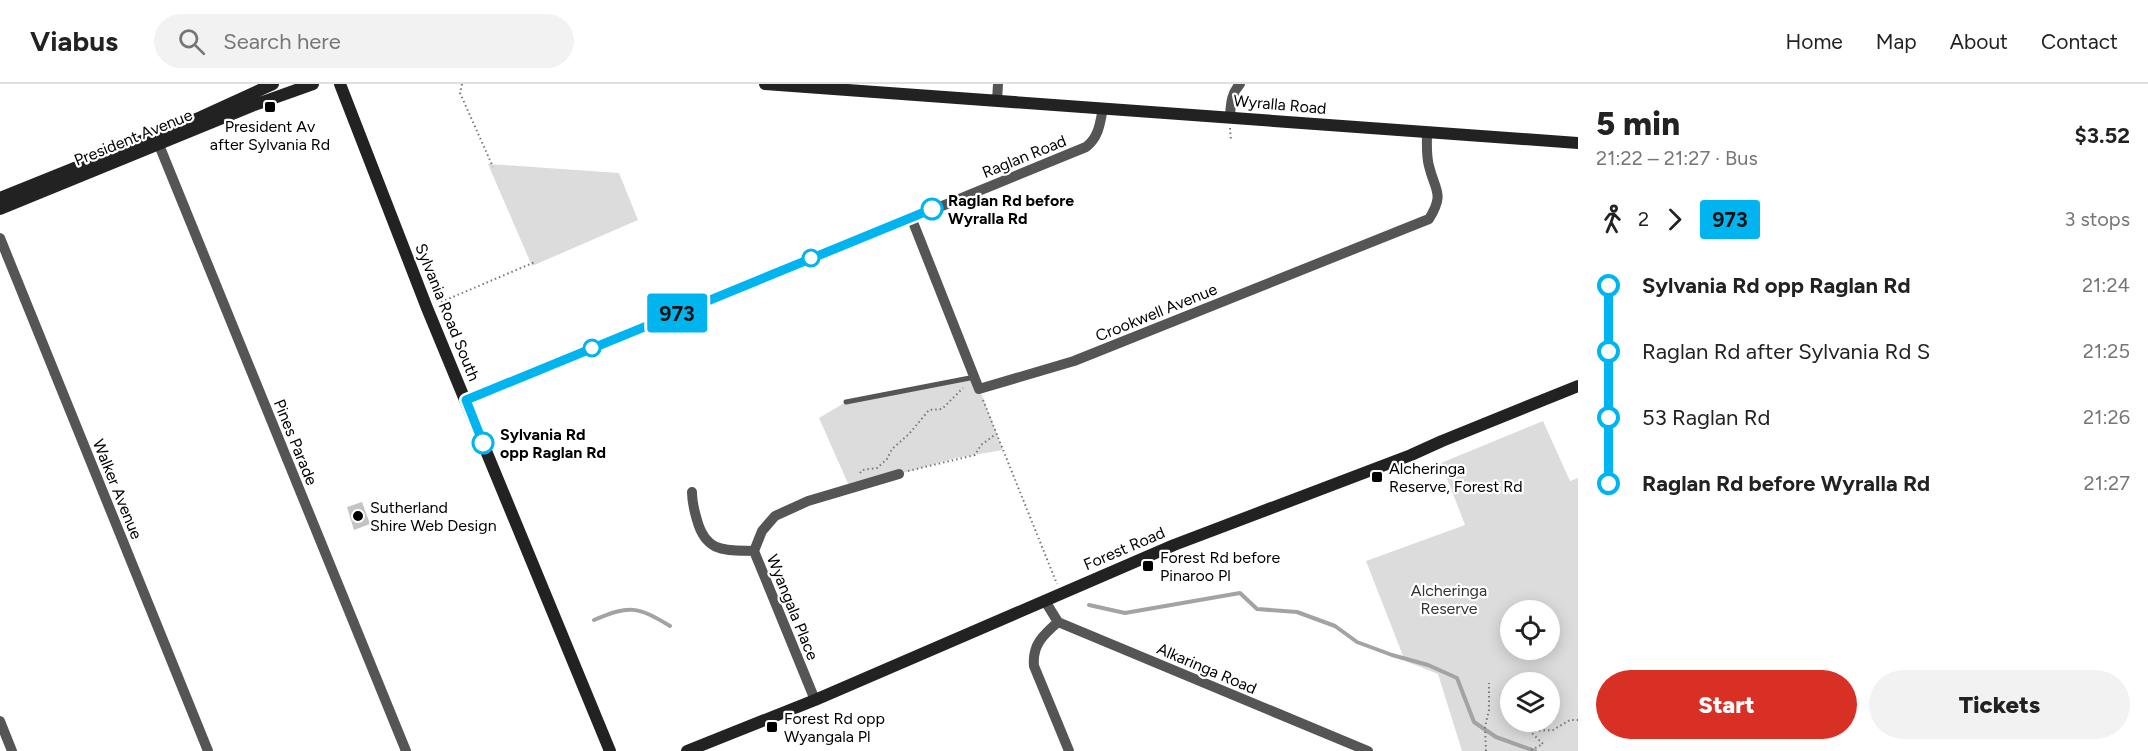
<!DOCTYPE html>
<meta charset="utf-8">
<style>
:root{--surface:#fff;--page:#f2f2f2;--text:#222;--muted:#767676;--line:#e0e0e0;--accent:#d93025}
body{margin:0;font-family:Figtree,sans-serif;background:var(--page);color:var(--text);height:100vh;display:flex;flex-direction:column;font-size:22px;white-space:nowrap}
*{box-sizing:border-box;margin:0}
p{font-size:20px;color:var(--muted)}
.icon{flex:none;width:33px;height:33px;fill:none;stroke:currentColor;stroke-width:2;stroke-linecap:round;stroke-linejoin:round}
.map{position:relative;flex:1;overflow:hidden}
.sheet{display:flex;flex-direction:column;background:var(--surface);width:570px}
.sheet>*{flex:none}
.badge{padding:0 12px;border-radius:4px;font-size:21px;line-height:39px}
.fabs{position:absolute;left:1500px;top:516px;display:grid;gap:12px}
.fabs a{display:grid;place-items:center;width:60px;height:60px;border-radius:50%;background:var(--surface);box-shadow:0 3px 15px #0003;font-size:30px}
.map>.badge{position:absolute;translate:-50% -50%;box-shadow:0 0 0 3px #fff}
.legs{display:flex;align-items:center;gap:9px;height:66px;padding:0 18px;font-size:20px}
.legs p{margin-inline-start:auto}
.overview{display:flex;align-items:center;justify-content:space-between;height:102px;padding:0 18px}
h1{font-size:33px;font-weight:800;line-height:45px}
.primary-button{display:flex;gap:12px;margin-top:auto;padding:12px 18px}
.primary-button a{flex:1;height:69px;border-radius:36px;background:var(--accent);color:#fff;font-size:24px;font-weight:800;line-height:69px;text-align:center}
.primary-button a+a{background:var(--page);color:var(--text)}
ul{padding:0 18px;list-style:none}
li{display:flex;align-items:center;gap:21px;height:66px;font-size:22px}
li i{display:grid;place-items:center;width:9px;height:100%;margin:0 8px;background:currentColor}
li i::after{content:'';width:15px;height:15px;margin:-8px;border:4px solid;border-radius:50%;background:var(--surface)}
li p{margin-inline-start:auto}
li:first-child i{background:linear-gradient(#0000 50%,currentColor 0)}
li:last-child i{background:linear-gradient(currentColor 50%,#0000 0)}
header{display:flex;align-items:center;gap:36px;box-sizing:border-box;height:84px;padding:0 30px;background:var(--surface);border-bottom:2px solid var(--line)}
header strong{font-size:28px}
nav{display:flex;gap:33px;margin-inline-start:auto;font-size:21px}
.search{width:420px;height:54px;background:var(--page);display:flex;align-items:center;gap:15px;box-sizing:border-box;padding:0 21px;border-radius:33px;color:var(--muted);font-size:22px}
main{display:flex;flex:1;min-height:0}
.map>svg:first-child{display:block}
.green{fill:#dcdcdc;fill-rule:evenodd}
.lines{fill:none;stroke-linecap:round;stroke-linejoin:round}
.stream{stroke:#a3a3a3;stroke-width:4}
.building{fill:#c4c4c4}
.path{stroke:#777;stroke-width:2;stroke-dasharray:1.5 3;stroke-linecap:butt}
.lane{stroke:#555;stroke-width:5}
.street{stroke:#555;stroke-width:10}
.secondary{stroke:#222;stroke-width:12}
.line-1-casing{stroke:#fff;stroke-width:14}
.line-1{stroke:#00b5ef;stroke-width:9}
.poi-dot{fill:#000;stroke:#fff;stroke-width:2}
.stop-1-dot{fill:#fff;stroke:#00b5ef;stroke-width:3}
.labels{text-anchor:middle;stroke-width:4.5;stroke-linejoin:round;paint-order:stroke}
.street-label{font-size:16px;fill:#000;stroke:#fff}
.poi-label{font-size:16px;fill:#000;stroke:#fff;text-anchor:start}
.stop-label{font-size:16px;font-weight:bold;fill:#000;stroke:#fff;text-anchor:start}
.park-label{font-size:16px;fill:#333;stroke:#fff}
</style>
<header>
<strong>Viabus</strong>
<div class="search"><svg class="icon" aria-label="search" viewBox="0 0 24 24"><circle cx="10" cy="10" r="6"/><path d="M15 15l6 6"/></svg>Search here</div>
<nav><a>Home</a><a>Map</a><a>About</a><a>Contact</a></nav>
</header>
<main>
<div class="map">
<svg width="1578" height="667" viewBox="0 0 1578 667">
<rect width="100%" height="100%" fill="#fff"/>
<path class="green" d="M488 80 619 89 638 136 532 182Z
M975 293 1003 366 956 374 850 404 819 334 846 318Z
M1543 337 1570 397 1578 394V667H1462L1438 590 1405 577 1366 477 1465 441 1441 379ZM1550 526V566H1510V526ZM1510 598H1550V638H1510Z"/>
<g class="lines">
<path class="stream" d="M1089 521 1125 529 1240 509 1257 525 1297 528 1335 542 1357 558 1392 571 1428 581 1457 594 1474 638 1496 653 1535 667
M594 536C630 521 637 522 670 542"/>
</g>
<path class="building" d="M362 418 370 440 354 446 347 423Z"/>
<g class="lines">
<path class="path" d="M462 0 460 9 493 83
M1230 44 1231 57
M441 218 535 178
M983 316 1057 500
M908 387 975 371 981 361 996 350
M860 389 862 386 877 384 887 375 892 365 909 350 929 326 942 325 963 304
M1508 603 1510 607
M1525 638 1530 647 1543 660 1529 667
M1530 647 1553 646 1570 636H1578
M1486 667 1485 643 1489 626V599"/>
<path class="lane" d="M846 318 975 293"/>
<path class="street" d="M997 17 998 0
M1230 32C1231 19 1231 10 1240 0
M159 61 406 667
M911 133 979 305 1074 277 1429 135C1445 109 1435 107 1429 82 1426 71 1427 60 1427 48
M0 154 208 667
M466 317 1086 63C1099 53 1100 39 1103 24
M692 408C692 418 694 426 697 436 706 469 725 466 754 467
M1045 517 1058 538 1368 667
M1058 538C1043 551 1032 561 1034 582L1069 667
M815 616 754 467 762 447 775 432 808 417 899 390
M0 637 12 667"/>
<path class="secondary" d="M340 0 427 224 610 667
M765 0 1578 59
M0 114 201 33 273 0
M0 125 254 21 313 0
M687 667 815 616 1174 461 1411 371 1442 357 1578 302"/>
</g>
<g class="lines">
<g class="line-1-casing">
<path id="line-1" d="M483 359 466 316 932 125"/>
</g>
<use href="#line-1" class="line-1"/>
</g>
<g class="poi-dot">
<rect x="264" y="17" width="12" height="12" rx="3"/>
<rect x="1371" y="387" width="12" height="12" rx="3"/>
<circle cx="358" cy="432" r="6"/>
<rect x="1142" y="476" width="12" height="12" rx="3"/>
<rect x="766" y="637" width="12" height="12" rx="3"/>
</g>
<g class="stop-1-dot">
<circle cx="932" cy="125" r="10"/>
<circle cx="811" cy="174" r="8"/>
<circle cx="592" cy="264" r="8"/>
<circle cx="483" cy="359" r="10"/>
</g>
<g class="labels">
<g class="street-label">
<text transform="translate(1280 20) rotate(5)" y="6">Wyralla Road</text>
<text transform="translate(133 53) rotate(-22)" y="6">President Avenue</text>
<text transform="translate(1024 72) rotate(-22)" y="6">Raglan Road</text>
<text transform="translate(448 228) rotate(68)" y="6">Sylvania Road South</text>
<text transform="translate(1156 228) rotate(-22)" y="6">Crookwell Avenue</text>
<text transform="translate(296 358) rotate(68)" y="6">Pines Parade</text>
<text transform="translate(118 405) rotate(68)" y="6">Walker Avenue</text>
<text transform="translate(1124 464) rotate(-23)" y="6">Forest Road</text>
<text transform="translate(793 523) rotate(68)" y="6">Wyangala Place</text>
<text transform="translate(1207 584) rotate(23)" y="6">Alkaringa Road</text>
</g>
<g class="poi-label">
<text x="270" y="48" text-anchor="middle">President Av<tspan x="270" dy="18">after Sylvania Rd</tspan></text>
<text x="1389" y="390">Alcheringa<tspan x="1389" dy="18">Reserve, Forest Rd</tspan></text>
<text x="370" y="429">Sutherland<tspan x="370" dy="18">Shire Web Design</tspan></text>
<text x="1160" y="479">Forest Rd before<tspan x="1160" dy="18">Pinaroo Pl</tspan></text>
<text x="784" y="640">Forest Rd opp<tspan x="784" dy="18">Wyangala Pl</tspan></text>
</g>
<g class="stop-label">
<text x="948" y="122">Raglan Rd before<tspan x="948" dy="18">Wyralla Rd</tspan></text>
<text x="500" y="356">Sylvania Rd<tspan x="500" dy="18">opp Raglan Rd</tspan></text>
</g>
<g class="park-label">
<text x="1449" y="512">Alcheringa<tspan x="1449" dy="18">Reserve</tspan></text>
</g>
</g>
</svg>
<div class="fabs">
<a><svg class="icon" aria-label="locate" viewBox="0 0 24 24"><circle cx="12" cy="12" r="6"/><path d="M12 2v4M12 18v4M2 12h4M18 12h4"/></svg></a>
<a><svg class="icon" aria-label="layers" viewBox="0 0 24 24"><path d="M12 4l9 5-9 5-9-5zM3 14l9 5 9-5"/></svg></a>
</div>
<b class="badge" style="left:677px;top:229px;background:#00b5ef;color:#111">973</b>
</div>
<section class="sheet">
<div class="overview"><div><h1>5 min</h1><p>21:22 – 21:27 · Bus</p></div><b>$3.52</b></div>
<div class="legs"><svg class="icon" aria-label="walk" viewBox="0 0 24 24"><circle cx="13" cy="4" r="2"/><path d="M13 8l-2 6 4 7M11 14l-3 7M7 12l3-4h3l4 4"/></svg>2<svg class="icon" aria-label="forward" viewBox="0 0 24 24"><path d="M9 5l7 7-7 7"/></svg><b class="badge" style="background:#00b5ef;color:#111">973</b><p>3 stops</p></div>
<ul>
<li><i style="color:#00b5ef"></i><b>Sylvania Rd opp Raglan Rd</b><p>21:24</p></li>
<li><i style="color:#00b5ef"></i><span>Raglan Rd after Sylvania Rd S</span><p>21:25</p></li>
<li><i style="color:#00b5ef"></i><span>53 Raglan Rd</span><p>21:26</p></li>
<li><i style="color:#00b5ef"></i><b>Raglan Rd before Wyralla Rd</b><p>21:27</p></li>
</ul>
<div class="primary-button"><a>Start</a><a>Tickets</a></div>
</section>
</main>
